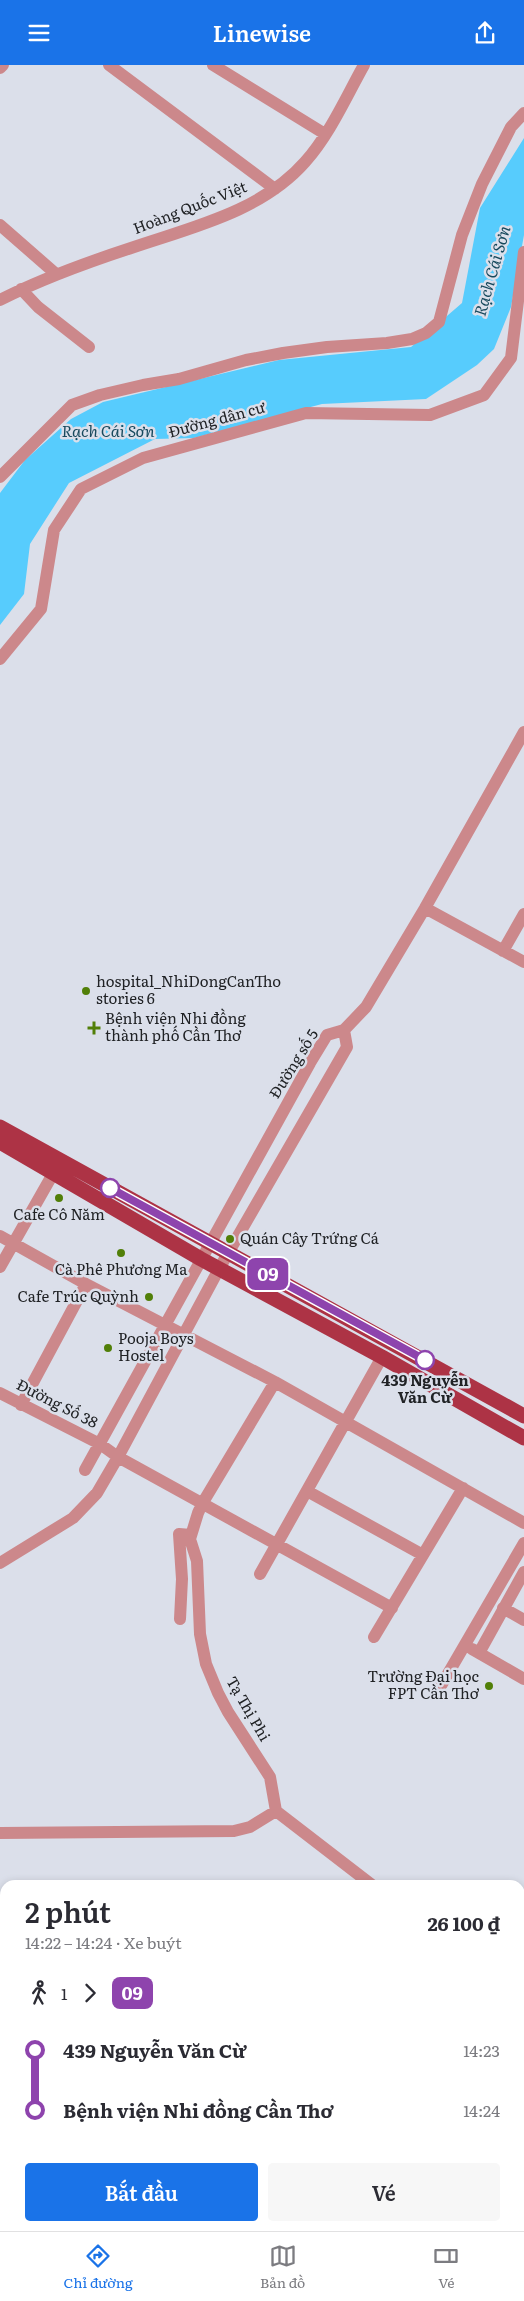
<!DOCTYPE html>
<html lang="vi">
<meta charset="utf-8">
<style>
:root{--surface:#fff;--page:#f7f7f7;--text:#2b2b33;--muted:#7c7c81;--line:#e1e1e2;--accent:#1a73e8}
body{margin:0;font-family:Literata,serif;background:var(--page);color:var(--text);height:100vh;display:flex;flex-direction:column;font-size:19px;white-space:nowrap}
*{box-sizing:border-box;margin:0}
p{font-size:16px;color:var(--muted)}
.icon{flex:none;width:28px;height:28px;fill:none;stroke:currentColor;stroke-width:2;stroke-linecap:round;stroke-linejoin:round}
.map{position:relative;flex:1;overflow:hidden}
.panel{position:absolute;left:0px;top:1815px;width:525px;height:351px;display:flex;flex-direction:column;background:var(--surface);border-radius:15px 15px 0 0;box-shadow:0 2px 8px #0003}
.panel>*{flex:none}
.badge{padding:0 10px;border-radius:8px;font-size:18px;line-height:32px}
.map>.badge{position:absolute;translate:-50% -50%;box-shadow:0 0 0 2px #fff}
.legs{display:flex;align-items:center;gap:8px;height:55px;padding:0 25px;font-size:16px}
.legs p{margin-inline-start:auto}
.overview{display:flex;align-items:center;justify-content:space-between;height:85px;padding:0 25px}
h1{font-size:28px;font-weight:600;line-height:38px}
.cta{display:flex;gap:10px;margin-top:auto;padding:10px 25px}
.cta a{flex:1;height:58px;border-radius:5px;background:var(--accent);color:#fff;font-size:20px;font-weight:600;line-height:58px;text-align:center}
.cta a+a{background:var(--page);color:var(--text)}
ul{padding:0 25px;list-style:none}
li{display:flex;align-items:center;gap:18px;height:60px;font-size:19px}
li i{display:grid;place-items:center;width:8px;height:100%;margin:0 6px;background:currentColor}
li i::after{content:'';width:12px;height:12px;margin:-6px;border:4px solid;border-radius:50%;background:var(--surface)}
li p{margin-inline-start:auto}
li:first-child i{background:linear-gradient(#0000 50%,currentColor 0)}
li:last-child i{background:linear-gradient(currentColor 50%,#0000 0)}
header{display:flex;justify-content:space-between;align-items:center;height:65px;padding:0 25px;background:var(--accent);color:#fff;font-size:22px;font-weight:600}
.tabs{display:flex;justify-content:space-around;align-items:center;height:70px;border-top:1px solid var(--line);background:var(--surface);font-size:14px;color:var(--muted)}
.tabs a{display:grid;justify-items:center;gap:2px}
.tabs .on{color:var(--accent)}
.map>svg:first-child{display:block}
.water{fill:#57ccfd}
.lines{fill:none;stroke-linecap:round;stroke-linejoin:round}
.stream{stroke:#57ccfd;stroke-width:2.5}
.minor{stroke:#cc888b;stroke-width:12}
.major{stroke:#ad3345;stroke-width:15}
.line-1-casing{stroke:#fff;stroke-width:11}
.line-1{stroke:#8e44ad;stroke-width:8}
.poi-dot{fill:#517f08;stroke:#dbdfea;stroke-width:2}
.stop-1-dot{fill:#fff;stroke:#8e44ad;stroke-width:2.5}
.labels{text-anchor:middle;stroke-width:5;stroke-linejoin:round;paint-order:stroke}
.street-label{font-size:15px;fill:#202225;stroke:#dbdfea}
.poi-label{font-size:15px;fill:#202225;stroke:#dbdfea;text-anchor:start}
.stop-label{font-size:15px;font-weight:bold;fill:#202225;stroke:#dbdfea}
.water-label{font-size:16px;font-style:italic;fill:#17495d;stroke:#dbdfea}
</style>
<header><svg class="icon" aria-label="menu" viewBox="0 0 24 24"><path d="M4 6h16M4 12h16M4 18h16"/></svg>Linewise<svg class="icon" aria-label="share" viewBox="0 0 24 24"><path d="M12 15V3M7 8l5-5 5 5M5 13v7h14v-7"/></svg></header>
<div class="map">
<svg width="524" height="2166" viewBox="0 0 524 2166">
<rect width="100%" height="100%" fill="#dbdfea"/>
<path class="water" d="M524 73V170L511 242 494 284 477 300 426 334 322 339 194 373 155 374 69 418 30 479 24 529 0 560V428L25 395 71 354 103 337 279 295 411 282 462 238 480 143Z"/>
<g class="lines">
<path class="stream" d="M198 2161 206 2166
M10 2166 18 2161
M222 2166 234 2161"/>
<path class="minor" d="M109 0 275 124
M213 0 325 69
M0 3 3 0
M0 160 56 209
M21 224 38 242 89 282
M0 235C43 213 88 197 134 182 193 162 262 146 305 97 330 69 346 32 364 0
M0 412 72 340 100 330 143 320 179 314 246 295 283 288 327 282 387 278 412 274 426 268 439 257 462 170 482 119 511 62 524 48
M0 594 41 544 54 465 81 424 143 393 306 348 430 350 484 330 511 293 524 187
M425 843 524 897
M503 886 524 849
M344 965 366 942 425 843 524 667
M0 1171 86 1219 275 1317 524 1458
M0 1202 58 1100
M275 1317 202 1439 198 1448 190 1474 197 1496 200 1569 206 1599 218 1628 228 1647 270 1712 276 1746 372 1820
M0 1328 100 1379 118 1392 392 1543
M21 1340 86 1219
M85 1405 310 998 327 970 344 965
M307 1426 423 1490
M0 1498 73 1453 97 1428 118 1392 219 1204 347 982 344 965
M260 1509 382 1292
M503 1543 524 1555
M180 1554 182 1514 179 1469 191 1470
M374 1572 463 1423
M472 1584 524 1614
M479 1588 524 1507
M437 1624 442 1619 524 1478
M0 1768 234 1766 250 1762 276 1746
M520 1943 524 1947"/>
<path class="major" d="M0 1062 524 1351
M0 1077 201 1194 382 1292 524 1373"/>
</g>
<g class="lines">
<g class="line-1-casing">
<path id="line-1" d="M110 1123 425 1295"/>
</g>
<use href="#line-1" class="line-1"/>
</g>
<g class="poi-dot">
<circle cx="86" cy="926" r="5"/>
<path d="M91.5 955.5h5v5h5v5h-5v5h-5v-5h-5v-5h5z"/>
<circle cx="59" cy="1133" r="5"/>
<circle cx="230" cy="1174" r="5"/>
<circle cx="121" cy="1188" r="5"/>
<circle cx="149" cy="1232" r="5"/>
<circle cx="108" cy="1283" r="5"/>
<circle cx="489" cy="1621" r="5"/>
</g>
<g class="stop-1-dot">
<circle cx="110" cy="1123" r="9"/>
<circle cx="425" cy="1295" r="9"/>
</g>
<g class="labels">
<g class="street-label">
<text transform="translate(190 143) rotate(-21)" y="5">Hoàng Quốc Việt</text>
<text transform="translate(217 355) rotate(-15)" y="5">Đường dân cư</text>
<text transform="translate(294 999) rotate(-58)" y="5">Đường số 5</text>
<text transform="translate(57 1339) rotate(27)" y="5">Đường Số 38</text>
<text transform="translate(248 1644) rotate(60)" y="5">Tạ Thị Phi</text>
</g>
<g class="poi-label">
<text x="96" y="922">hospital_NhiDongCanTho<tspan x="96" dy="17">stories 6</tspan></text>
<text x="105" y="959">Bệnh viện Nhi đồng<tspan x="105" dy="17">thành phố Cần Thơ</tspan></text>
<text x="59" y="1155" text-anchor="middle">Cafe Cô Năm</text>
<text x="240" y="1179">Quán Cây Trứng Cá</text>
<text x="121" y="1210" text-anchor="middle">Cà Phê Phương Ma</text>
<text x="139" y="1237" text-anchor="end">Cafe Trúc Quỳnh</text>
<text x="118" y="1279">Pooja Boys<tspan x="118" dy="17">Hostel</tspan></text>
<text x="479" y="1617" text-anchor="end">Trường Đại học<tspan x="479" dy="17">FPT Cần Thơ</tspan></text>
</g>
<g class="stop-label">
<text x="425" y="1321">439 Nguyễn<tspan x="425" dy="17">Văn Cừ</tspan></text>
</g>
<g class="water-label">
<text transform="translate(492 206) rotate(-74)" y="6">Rạch Cái Sơn</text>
<text x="108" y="372">Rạch Cái Sơn</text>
</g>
</g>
</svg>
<b class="badge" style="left:268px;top:1209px;background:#8e44ad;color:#fff">09</b>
<section class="panel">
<div class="overview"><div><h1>2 phút</h1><p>14:22 – 14:24 · Xe buýt</p></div><b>26 100 ₫</b></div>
<div class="legs"><svg class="icon" aria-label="walk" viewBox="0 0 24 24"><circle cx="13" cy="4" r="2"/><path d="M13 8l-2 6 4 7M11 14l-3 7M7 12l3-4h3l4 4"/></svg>1<svg class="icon" aria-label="forward" viewBox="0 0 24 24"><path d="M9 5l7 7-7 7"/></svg><b class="badge" style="background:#8e44ad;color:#fff">09</b></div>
<ul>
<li><i style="color:#8e44ad"></i><b>439 Nguyễn Văn Cừ</b><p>14:23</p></li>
<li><i style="color:#8e44ad"></i><b>Bệnh viện Nhi đồng Cần Thơ</b><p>14:24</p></li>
</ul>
<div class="cta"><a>Bắt đầu</a><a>Vé</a></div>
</section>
</div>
<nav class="tabs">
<a class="on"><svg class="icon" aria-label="directions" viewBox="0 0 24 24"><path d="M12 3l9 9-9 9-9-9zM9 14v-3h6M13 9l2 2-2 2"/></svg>Chỉ đường</a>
<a><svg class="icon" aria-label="map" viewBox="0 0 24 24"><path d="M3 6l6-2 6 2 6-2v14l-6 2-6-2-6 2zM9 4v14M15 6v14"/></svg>Bản đồ</a>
<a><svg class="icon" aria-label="tickets" viewBox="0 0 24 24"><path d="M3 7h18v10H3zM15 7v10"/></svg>Vé</a>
</nav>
